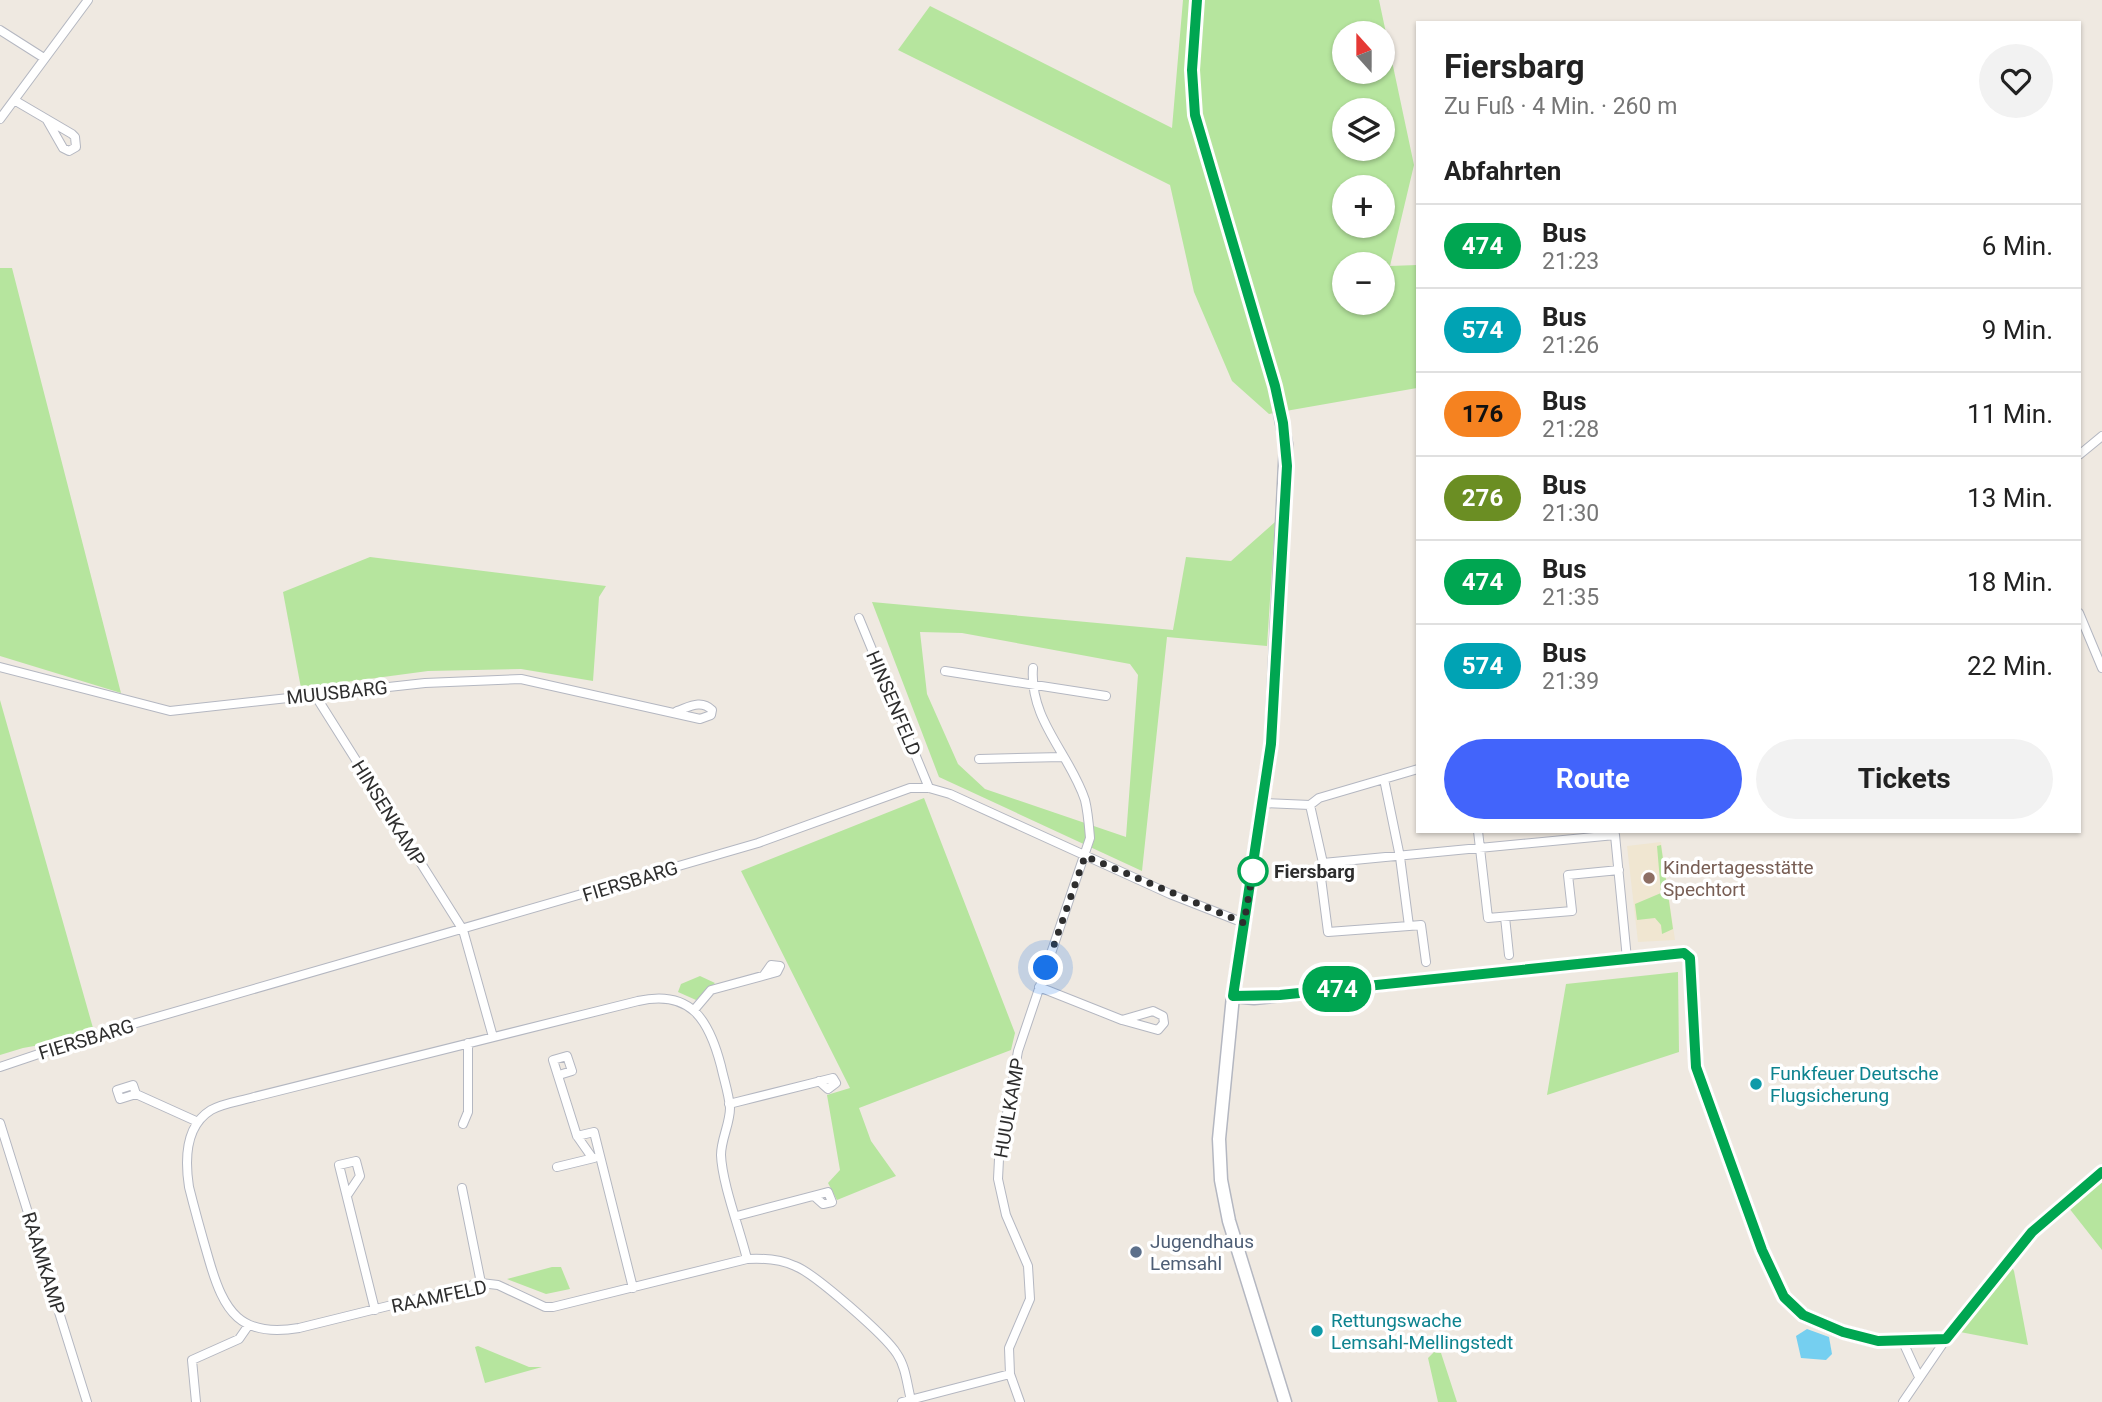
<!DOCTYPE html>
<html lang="de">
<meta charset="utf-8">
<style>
:root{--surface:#fff;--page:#f2f2f2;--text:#222;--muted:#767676;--line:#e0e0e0;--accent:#4264fb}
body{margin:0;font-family:Roboto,sans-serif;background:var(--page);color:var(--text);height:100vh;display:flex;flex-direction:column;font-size:26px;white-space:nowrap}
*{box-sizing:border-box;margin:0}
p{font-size:23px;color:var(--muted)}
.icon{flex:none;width:38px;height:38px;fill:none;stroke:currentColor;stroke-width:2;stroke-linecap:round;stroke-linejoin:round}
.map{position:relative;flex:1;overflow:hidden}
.panel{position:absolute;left:1416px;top:21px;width:665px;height:812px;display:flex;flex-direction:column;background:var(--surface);border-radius:0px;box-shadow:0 2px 5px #0004}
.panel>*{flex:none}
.badge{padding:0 14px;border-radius:23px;font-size:24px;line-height:46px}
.needle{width:46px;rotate:339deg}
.buttons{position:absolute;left:1332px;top:21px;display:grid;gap:14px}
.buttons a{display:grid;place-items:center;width:63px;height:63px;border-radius:50%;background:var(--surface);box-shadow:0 2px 5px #0004;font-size:35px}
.you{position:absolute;width:35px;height:35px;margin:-18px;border:5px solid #fff;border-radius:50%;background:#1a73e8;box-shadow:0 0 0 10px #1a73e833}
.map>.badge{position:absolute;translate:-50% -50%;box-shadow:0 0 0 4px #fff}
h2{padding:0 28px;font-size:26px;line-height:63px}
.round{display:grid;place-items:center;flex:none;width:74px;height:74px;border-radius:37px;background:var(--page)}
.summary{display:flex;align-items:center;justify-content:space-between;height:119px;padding:0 28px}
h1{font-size:33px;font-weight:700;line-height:52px}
.cta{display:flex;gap:14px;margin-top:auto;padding:14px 28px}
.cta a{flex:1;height:80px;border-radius:42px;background:var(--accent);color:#fff;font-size:28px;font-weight:700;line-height:80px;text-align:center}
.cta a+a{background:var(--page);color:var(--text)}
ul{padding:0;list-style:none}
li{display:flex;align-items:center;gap:21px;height:84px;padding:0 28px;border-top:2px solid var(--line)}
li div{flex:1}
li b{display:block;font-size:26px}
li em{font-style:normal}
li .badge{min-width:77px;font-weight:700;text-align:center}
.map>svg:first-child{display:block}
.education{fill:#f0e6d1}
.green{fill:#b6e59e;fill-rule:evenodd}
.water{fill:#75cff0}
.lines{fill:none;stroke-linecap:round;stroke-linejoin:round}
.street-casing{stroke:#b4b7c1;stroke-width:10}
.secondary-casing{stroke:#b4b7c1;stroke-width:15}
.street{stroke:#fff;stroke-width:8}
.secondary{stroke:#fff;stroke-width:12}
.line-casing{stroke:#fff;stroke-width:16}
.line{stroke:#00a651;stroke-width:10}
.walk{stroke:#2e2e2e;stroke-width:7;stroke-dasharray:0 12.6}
.stop-dot{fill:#fff;stroke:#00a651;stroke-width:3.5}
.education-dot{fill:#8d6e63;stroke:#fff;stroke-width:2.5}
.culture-dot{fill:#0f9aa8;stroke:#fff;stroke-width:2.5}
.service-dot{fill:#5c6f8a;stroke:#fff;stroke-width:2.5}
.labels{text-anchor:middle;stroke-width:7;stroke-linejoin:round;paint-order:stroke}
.street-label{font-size:19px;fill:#2e2e2e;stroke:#fff}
.education-label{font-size:19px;fill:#785e54;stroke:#fff;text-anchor:start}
.stop-label{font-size:19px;font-weight:bold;fill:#2e2e2e;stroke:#fff;text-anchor:start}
.culture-label{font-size:19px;fill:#0d838f;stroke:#fff;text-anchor:start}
.service-label{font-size:19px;fill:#4e5e75;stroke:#fff;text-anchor:start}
</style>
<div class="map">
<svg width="2102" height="1402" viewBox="0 0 2102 1402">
<rect width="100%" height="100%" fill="#efe9e1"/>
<path class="education" d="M1661 842 1675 940 1638 942 1627 846Z"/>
<path class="green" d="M1183 0H1379L1414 165 1390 266 1417 265V388L1269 414 1232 381 1194 292 1170 185 898 50 930 6 1172 128ZM1344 33H1382V72H1344ZM1344 110H1382V149H1344ZM1344 187H1382V226H1344ZM1344 264H1382V303H1344Z
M0 268H12L121 693 0 656Z
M1275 522 1267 646 1167 637 1142 871 939 777 872 602 1173 630 1186 557 1231 561ZM920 632 962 633 1130 664 1138 675 1126 837 985 789 958 764 927 694Z
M370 557 606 586 599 597 593 681 521 669 428 671 301 688 283 592Z
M0 700 95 1035 23 1048 0 1055Z
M924 798 1015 1033 1011 1050 859 1108 871 1141 896 1176 837 1200 828 1183 840 1170 827 1095 850 1088 741 871Z
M1661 845 1673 929 1662 934 1661 925 1655 918 1637 920 1635 904 1661 893 1657 846Z
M1678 972 1679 1052 1547 1095 1566 984Z
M700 976 715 983 696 1000 678 992 681 984Z
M2102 1172V1250L2065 1203Z
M2010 1263 2014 1271 2028 1345 1960 1332Z
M552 1267H561L570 1289 546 1294 507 1279Z
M478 1346 529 1367H542L485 1383 475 1347Z
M1434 1352 1441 1353 1457 1402H1438L1428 1358Z"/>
<path class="water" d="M1807 1329 1829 1337 1832 1354 1826 1360 1801 1358 1796 1336Z"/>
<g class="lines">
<g class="street-casing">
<path id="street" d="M0 30 44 58
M14 100 72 134 75 137 76 147 69 151 63 148 47 120
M0 119 88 0
M2079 455 2102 436
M2079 613 2102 668
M859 618 929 788
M0 667 170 711 425 683 521 679 700 719 711 715 712 710C701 699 689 707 677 711
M945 671 1106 696
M315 695 463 930 493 1037
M979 759 1063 757
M1263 803 1310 805 1323 863 1615 835 1627 959
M1310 805 1319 798 1418 769
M1478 831 1488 918 1572 911 1568 875 1619 870
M1323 863 1321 878 1328 932 1409 926 1400 857 1384 779
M1505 917 1509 955
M1409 926 1421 925 1426 962
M1039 987 1122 1020 1158 1030 1164 1023 1163 1016 1153 1011 1122 1020
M694 1010 711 990 777 972 780 966 771 965 764 975
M0 1067 95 1035 758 843 910 788H929L950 794 1170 894 1244 923
M559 1075 572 1071 567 1056 553 1060 577 1136 591 1156
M136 1094 120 1099 117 1090 133 1085 136 1094 198 1122
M729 1104 833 1078 836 1083 828 1089 819 1081
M0 1123 87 1402
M463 1124 468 1112V1043
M577 1136 594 1132 633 1288
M557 1167 594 1158
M462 1188 481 1283
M348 1194 360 1176 356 1161 339 1165 375 1310
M737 1216 828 1192 832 1202 823 1204 814 1196
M747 1259C740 1230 722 1183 721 1155 721 1139 730 1124 730 1108 729 1094 724 1080 721 1066 709 1020 691 989 638 1001L254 1097C241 1101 223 1103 211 1110 185 1126 185 1161 189 1187 195 1211 202 1236 209 1260 224 1312 240 1338 299 1328L481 1283 498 1285 545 1307H553L747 1259C764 1258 780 1259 795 1266 814 1273 886 1336 897 1354 906 1367 907 1385 911 1400
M1903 1342 1919 1377
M196 1402 192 1360 239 1339 248 1326
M902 1402 1010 1374
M1020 1402 1010 1374 1009 1348 1030 1299 1028 1266 1006 1215 998 1179 999 1159 1018 1051 1090 838C1089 826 1088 812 1085 800 1070 754 1029 720 1033 668
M1903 1402 1946 1339"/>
</g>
<g class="secondary-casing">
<path id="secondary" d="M1197 0 1192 70 1195 115 1275 386 1286 444 1271 744 1233 996 1219 1139 1221 1180 1229 1221 1285 1402
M1233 996 1254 998 1684 953 1690 958 1696 1067 1762 1250 1784 1297 1803 1315 1843 1332 1878 1341 1946 1339 2032 1232 2102 1172"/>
</g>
<use href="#street" class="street"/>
<use href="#secondary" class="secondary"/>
</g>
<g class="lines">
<g class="line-casing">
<path id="line" d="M1197 0 1192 70 1195 115 1275 386 1283 423 1287 466 1271 744 1233 996 1280 995 1684 953 1690 958 1696 1067 1762 1250 1784 1297 1803 1315 1843 1332 1878 1341 1946 1339 2032 1232 2102 1172"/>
</g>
<use href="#line" class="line"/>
<path class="walk" d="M1046 968 1085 856 1244 923 1253 871"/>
</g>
<circle class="stop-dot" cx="1253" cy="871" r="14"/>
<circle class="education-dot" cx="1649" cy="878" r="7"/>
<g class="culture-dot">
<circle cx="1756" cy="1084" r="7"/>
<circle cx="1317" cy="1331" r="7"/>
</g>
<circle class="service-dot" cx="1136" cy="1252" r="7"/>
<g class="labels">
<g class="street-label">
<text transform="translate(337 692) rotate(-6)" y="7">MUUSBARG</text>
<text transform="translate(894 703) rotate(67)" y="7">HINSENFELD</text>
<text transform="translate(389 813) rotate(58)" y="7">HINSENKAMP</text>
<text transform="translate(630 881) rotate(-17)" y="7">FIERSBARG</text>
<text transform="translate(86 1039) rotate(-17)" y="7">FIERSBARG</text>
<text transform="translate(1009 1108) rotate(-80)" y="7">HUULKAMP</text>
<text transform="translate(44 1263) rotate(73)" y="7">RAAMKAMP</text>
<text transform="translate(439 1296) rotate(-12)" y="7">RAAMFELD</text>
</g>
<g class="education-label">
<text x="1663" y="874">Kindertagesstätte<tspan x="1663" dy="22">Spechtort</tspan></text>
</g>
<g class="stop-label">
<text x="1274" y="878">Fiersbarg</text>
</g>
<g class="culture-label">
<text x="1770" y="1080">Funkfeuer Deutsche<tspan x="1770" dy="22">Flugsicherung</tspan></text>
<text x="1331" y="1327">Rettungswache<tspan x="1331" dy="22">Lemsahl-Mellingstedt</tspan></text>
</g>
<g class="service-label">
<text x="1150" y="1248">Jugendhaus<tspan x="1150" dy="22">Lemsahl</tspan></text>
</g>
</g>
</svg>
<div class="buttons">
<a><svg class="needle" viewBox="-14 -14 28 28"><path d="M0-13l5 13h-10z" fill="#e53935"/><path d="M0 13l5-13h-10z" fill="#767676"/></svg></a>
<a><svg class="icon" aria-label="layers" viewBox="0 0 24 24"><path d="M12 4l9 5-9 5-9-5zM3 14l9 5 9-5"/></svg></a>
<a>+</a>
<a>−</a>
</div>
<div class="you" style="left:1046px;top:968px"></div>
<b class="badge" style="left:1337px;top:989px;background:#00a651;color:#fff">474</b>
<section class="panel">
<div class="summary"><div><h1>Fiersbarg</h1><p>Zu Fuß · 4 Min. · 260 m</p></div><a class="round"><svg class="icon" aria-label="heart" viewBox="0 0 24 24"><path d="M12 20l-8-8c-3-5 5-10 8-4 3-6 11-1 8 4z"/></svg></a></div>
<h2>Abfahrten</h2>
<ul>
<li><span class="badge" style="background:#00a651;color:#fff">474</span><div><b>Bus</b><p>21:23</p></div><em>6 Min.</em></li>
<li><span class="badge" style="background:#00a3b4;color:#fff">574</span><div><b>Bus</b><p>21:26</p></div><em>9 Min.</em></li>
<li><span class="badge" style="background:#f58220;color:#111">176</span><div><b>Bus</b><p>21:28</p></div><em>11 Min.</em></li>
<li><span class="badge" style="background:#6b8e23;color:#fff">276</span><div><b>Bus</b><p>21:30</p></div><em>13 Min.</em></li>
<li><span class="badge" style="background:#00a651;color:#fff">474</span><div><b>Bus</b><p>21:35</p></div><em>18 Min.</em></li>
<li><span class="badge" style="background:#00a3b4;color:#fff">574</span><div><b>Bus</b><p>21:39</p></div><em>22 Min.</em></li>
</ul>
<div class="cta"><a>Route</a><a>Tickets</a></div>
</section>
</div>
